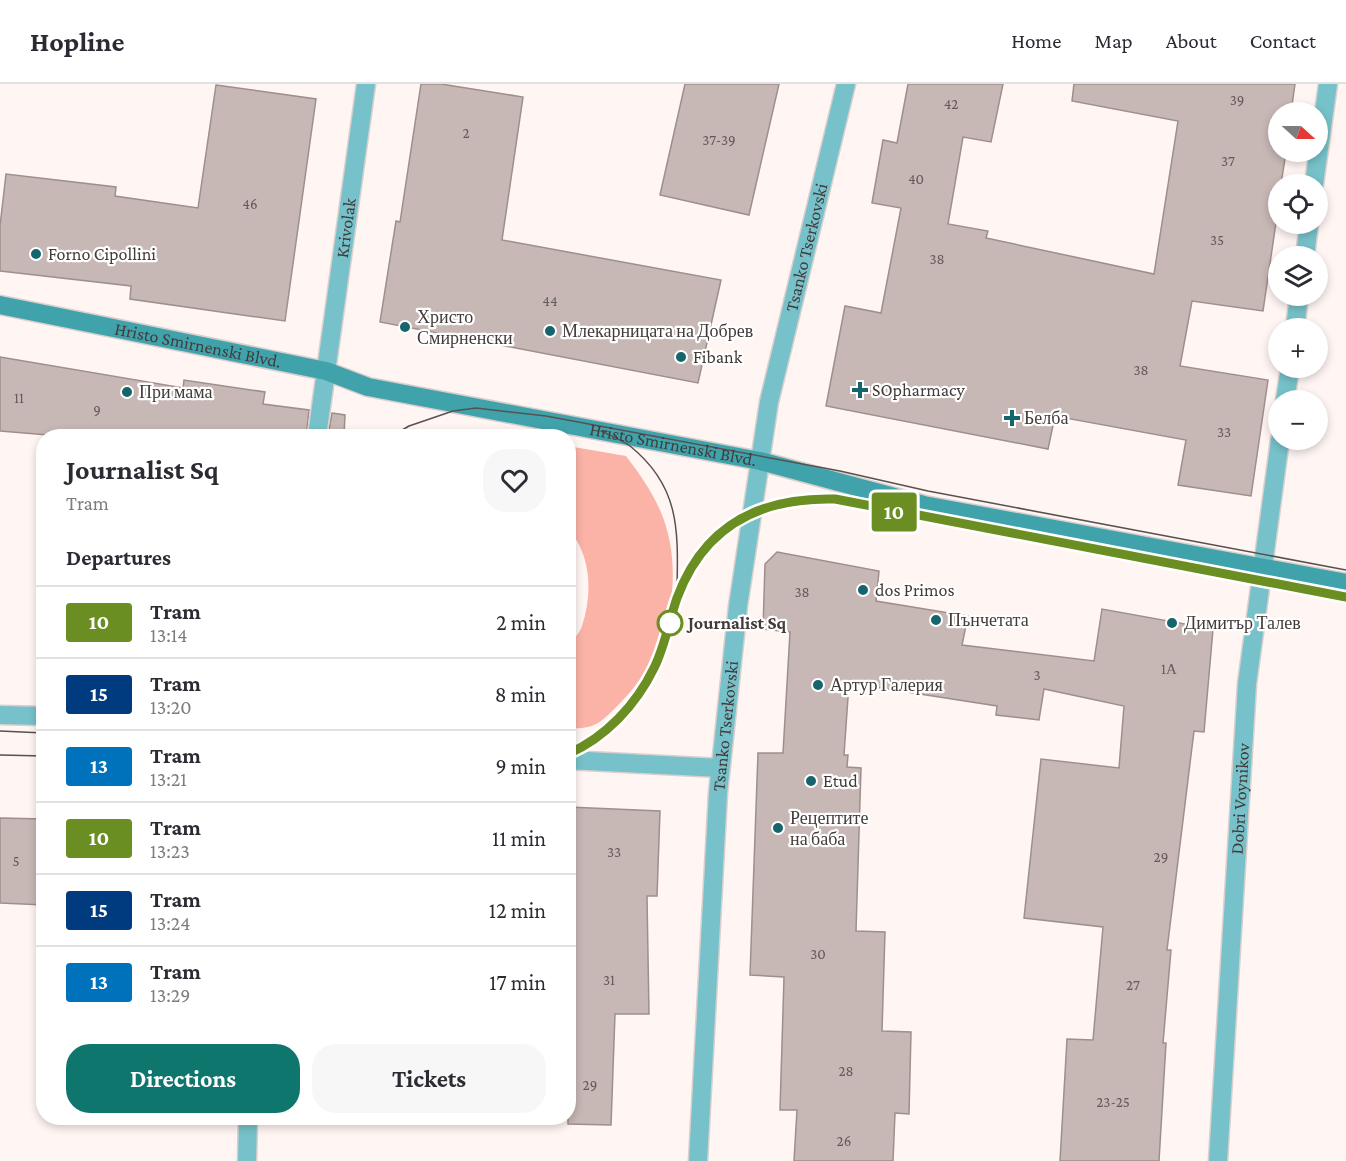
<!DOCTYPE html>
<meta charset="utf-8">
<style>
:root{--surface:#fff;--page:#f7f7f7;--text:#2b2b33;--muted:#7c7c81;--line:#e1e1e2;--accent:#0f766e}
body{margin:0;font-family:"Crimson Pro",serif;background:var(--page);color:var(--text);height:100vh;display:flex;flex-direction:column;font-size:22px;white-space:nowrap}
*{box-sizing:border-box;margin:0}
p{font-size:20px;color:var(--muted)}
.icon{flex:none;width:33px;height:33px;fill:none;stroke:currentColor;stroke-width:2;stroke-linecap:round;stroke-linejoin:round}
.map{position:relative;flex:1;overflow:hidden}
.drawer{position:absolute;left:36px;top:345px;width:540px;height:696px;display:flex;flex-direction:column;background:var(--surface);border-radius:24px;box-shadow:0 3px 9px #0003}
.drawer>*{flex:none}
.badge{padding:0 12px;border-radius:4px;font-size:21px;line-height:39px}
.needle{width:39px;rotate:111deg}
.buttons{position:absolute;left:1268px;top:18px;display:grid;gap:12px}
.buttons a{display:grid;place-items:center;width:60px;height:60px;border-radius:50%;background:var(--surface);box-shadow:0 3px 9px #0003;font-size:30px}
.map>.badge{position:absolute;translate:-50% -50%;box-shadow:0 0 0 3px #fff}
h2{padding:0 30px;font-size:22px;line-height:54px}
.round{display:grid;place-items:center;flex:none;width:63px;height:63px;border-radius:24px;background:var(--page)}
.head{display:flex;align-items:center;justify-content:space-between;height:102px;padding:0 30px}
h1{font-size:28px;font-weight:700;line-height:45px}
.button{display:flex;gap:12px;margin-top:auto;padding:12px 30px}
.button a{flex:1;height:69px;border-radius:24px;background:var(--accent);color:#fff;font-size:24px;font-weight:700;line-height:69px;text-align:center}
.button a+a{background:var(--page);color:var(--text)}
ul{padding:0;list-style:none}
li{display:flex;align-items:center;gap:18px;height:72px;padding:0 30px;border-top:2px solid var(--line)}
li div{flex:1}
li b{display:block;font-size:22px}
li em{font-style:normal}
li .badge{min-width:66px;font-weight:700;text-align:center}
header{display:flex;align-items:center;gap:36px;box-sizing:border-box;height:84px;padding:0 30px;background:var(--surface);border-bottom:2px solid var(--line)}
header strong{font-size:28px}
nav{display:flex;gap:33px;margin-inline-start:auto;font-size:21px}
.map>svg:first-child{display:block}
.forest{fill:#fbb3a7}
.building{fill:#c7b7b5;stroke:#9e8e8c;stroke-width:1.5}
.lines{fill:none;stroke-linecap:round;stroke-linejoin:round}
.street-casing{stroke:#d9d0ce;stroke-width:21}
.secondary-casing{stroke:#d9d0ce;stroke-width:21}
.street{stroke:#77c2ca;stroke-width:18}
.secondary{stroke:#40a3ac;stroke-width:18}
.tram{stroke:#58514f;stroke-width:1.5}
.line-casing{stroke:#fff;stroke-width:14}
.line{stroke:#6b8e23;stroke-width:9}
.poi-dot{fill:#17656c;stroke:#fff;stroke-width:2}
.stop-dot{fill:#fff;stroke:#6b8e23;stroke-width:3}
.labels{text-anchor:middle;stroke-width:4.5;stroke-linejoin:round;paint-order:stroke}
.number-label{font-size:15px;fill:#635a59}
.street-label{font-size:18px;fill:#423b3a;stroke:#fff}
.poi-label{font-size:18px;fill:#423b3a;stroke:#fff;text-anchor:start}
.stop-label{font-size:18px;font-weight:bold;fill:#423b3a;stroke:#fff;text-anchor:start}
</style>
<header>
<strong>Hopline</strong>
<nav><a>Home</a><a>Map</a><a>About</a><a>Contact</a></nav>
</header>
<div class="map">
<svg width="1346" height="1077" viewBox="0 0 1346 1077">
<rect width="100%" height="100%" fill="#fff5f3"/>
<path class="forest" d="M568 362 626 372C639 389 651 406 660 426 687 488 670 569 622 617 603 636 597 646 569 644 568 619 564 590 568 565 570 557 580 550 582 542 593 509 591 472 569 445Z"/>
<path class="building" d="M421 0H441L523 13 502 156 721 196 698 299 380 238 396 137 400 138Z
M685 0H779L749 131 660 111Z
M908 0H1003L991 58 963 53 948 140 988 147 986 154 1154 190 1178 37 1072 17 1074 0H1295L1291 28H1278V68H1286L1281 100H1278V125L1263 227 1192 217 1180 282 1268 296 1251 412 1178 401 1186 356 1055 332 1048 365 826 322 845 222 881 229 901 124 872 119 883 56 897 59Z
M216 1 316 15 285 237 130 215 131 202 0 187V142L6 90 116 103 115 112 198 124Z
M0 273 183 304 184 296 265 308 263 320 309 326 306 352H60L0 347Z
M332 329 345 331 344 352H328Z
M777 468 879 487 876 517 968 532 962 561 1094 577 1102 525 1213 545 1204 648 1194 647 1167 866H1171L1163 959H1166L1159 1077H1060L1067 955 1093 956 1103 843 1024 834 1041 675 1119 684 1124 622 1044 605 1039 636 996 631 997 622 849 599 844 671H848L847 683 861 684 856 847 885 848 882 947 911 948 909 1030 895 1029 893 1077H794L797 1026H780L784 893 750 891 758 669H783L790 548 763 545 765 480Z
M568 723 660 727 657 812H647L649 930H615L611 1041 568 1040Z
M0 734 44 735V821L0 819Z"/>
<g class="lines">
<g class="street-casing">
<g id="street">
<path d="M1314 100 1328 0"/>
<path d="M1305 172 1309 140"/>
<path d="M1295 244 1299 212"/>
<path d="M1285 316 1290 284"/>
<path id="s1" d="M317 352 366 0"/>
<path d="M0 631 44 632"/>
<path d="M568 676 720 684"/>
<path d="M247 1077 248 1034"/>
<path id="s2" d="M698 1077 718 709 738 522 769 318 846 0"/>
<path id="s3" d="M1218 1077 1247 600 1280 356"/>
</g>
</g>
<g class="secondary-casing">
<g id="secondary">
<path id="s4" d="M0 221 326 287 368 303 760 377 924 421 1346 499"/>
</g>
</g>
<use href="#street" class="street"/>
<use href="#secondary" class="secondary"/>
<path class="tram" d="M601 347C611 352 622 356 630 362 681 403 678 448 677 507
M392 352 409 342 453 327 476 324 546 332 840 387 928 407 1346 486
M0 647 44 649
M568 670C606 653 636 622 654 584 665 562 669 537 677 514 704 441 761 413 835 415L1346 513
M0 671 44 672"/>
</g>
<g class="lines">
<g class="line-casing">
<path id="line" d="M568 670C606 653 636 621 654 584 665 562 669 537 677 514 704 441 761 413 835 415L1346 513"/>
</g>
<use href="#line" class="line"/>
</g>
<g class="poi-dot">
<circle cx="36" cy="170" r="6"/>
<circle cx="405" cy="243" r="6"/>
<circle cx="550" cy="247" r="6"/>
<circle cx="681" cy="273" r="6"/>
<path d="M857 297h6v6h6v6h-6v6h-6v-6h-6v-6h6z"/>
<circle cx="127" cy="308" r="6"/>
<path d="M1009 325h6v6h6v6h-6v6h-6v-6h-6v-6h6z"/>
<circle cx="863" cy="506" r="6"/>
<circle cx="936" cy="536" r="6"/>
<circle cx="1172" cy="539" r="6"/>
<circle cx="818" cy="601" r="6"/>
<circle cx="811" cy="697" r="6"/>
<circle cx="778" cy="744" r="6"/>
</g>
<circle class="stop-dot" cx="670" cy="539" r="12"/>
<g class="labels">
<g class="number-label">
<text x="1237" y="21">39</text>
<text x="951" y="25">42</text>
<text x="466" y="54">2</text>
<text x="719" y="61">37-39</text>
<text x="1228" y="82">37</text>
<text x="916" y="100">40</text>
<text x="250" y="125">46</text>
<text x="1217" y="161">35</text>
<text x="937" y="180">38</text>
<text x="550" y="222">44</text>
<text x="1141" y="291">38</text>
<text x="19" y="319">11</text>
<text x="97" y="331">9</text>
<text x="1224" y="353">33</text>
<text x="802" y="513">38</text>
<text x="1169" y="590">1А</text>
<text x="1037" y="596">3</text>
<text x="614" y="773">33</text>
<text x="1161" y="778">29</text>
<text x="16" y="782">5</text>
<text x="818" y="875">30</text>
<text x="609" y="901">31</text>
<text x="1133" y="906">27</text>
<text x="846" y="992">28</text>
<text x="590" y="1006">29</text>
<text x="1113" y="1023">23-25</text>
<text x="844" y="1062">26</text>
</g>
<g class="street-label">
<text dy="6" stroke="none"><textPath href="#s1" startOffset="210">Krivolak</textPath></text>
<text dy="6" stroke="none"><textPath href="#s2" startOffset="922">Tsanko Tserkovski</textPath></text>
<text dy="6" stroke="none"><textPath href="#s4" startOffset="202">Hristo Smirnenski Blvd.</textPath></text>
<text dy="6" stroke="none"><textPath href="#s4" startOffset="688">Hristo Smirnenski Blvd.</textPath></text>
<text dy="6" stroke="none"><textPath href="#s2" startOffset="436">Tsanko Tserkovski</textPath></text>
<text dy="6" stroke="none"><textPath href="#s3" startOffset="363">Dobri Voynikov</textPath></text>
</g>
<g class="poi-label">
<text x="48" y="176">Forno Cipollini</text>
<text x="417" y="239">Христо<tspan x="417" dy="21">Смирненски</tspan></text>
<text x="562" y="253">Млекарницата на Добрев</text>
<text x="693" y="279">Fibank</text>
<text x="872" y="312">SOpharmacy</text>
<text x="139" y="314">При мама</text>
<text x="1024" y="340">Белба</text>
<text x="875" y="512">dos Primos</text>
<text x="948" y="542">Пънчетата</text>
<text x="1184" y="545">Димитър Талев</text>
<text x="830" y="607">Артур Галерия</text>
<text x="823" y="703">Etud</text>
<text x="790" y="740">Рецептите<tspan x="790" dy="21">на баба</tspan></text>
</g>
<g class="stop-label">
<text x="688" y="545">Journalist Sq</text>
</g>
</g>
</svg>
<div class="buttons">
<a><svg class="needle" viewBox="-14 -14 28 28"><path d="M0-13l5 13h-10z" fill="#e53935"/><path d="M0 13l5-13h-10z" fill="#7c7c81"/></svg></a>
<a><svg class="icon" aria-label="locate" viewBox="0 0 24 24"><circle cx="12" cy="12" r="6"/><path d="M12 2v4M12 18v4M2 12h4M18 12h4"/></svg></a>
<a><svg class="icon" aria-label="layers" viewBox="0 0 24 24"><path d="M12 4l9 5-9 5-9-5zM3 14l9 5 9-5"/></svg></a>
<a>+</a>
<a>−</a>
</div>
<b class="badge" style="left:894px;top:428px;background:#6b8e23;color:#fff">10</b>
<section class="drawer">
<div class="head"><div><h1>Journalist Sq</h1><p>Tram</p></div><a class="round"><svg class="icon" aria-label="heart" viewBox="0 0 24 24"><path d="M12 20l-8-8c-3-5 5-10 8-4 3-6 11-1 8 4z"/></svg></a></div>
<h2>Departures</h2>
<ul>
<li><span class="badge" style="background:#6b8e23;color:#fff">10</span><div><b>Tram</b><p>13:14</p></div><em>2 min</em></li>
<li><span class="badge" style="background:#003b80;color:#fff">15</span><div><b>Tram</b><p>13:20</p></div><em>8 min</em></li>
<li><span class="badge" style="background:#0072bc;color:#fff">13</span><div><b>Tram</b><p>13:21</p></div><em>9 min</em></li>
<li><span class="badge" style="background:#6b8e23;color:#fff">10</span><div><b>Tram</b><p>13:23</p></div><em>11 min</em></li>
<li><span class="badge" style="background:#003b80;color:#fff">15</span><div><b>Tram</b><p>13:24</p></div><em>12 min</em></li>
<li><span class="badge" style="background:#0072bc;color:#fff">13</span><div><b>Tram</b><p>13:29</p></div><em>17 min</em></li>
</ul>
<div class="button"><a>Directions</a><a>Tickets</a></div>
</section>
</div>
